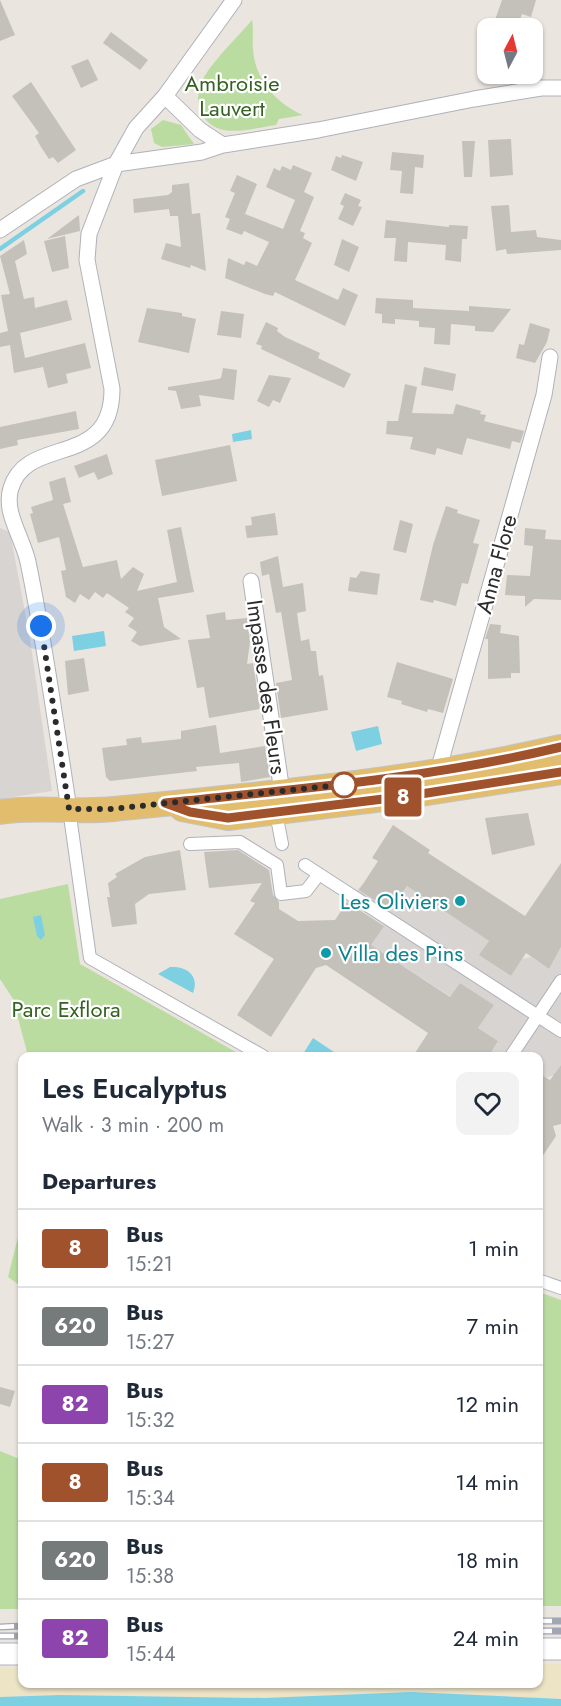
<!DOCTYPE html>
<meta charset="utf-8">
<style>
:root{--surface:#fff;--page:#f2f2f3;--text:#1f2937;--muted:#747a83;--line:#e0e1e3}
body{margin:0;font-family:Jost,sans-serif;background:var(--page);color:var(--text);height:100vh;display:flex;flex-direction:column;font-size:22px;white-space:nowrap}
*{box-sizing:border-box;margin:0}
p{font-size:20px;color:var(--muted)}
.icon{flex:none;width:33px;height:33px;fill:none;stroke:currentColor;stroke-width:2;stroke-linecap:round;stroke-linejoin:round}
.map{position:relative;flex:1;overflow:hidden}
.side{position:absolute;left:18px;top:1052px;width:525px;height:636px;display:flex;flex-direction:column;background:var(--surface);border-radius:12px;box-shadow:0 2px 4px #0004}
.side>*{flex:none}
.badge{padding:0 12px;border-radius:4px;font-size:21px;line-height:39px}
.needle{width:39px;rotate:7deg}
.controls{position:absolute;left:477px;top:18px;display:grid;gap:12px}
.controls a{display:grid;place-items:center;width:66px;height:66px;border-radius:12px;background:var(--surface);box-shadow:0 2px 4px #0004;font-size:30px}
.you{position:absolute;width:30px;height:30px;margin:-15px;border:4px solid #fff;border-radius:50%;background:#1a73e8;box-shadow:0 0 0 9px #1a73e833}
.map>.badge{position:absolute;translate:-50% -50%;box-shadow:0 0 0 3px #fff}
h2{padding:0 24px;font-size:22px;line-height:54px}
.round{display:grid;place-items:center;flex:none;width:63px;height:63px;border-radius:12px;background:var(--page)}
.head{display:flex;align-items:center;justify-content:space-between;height:102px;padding:0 24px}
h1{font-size:28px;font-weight:600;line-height:45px}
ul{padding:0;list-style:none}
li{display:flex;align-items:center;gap:18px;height:78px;padding:0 24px;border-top:2px solid var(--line)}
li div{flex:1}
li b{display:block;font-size:22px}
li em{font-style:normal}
li .badge{min-width:66px;font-weight:700;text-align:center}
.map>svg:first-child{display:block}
.green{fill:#badca1}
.sand{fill:#ede3c5}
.plaza{fill:#d8d4d1}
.water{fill:#7dd0e2}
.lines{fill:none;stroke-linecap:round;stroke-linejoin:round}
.stream{stroke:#7dd0e2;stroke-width:4.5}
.building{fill:#c4c0ba}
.pedestrian-casing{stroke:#afb2ba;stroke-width:14}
.minor-casing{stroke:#afb2ba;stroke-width:17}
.secondary-casing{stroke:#afb2ba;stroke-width:23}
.primary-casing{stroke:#c4c4c4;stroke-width:26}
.pedestrian{stroke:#fff;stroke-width:12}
.minor{stroke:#fff;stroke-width:15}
.secondary{stroke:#fff;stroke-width:21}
.primary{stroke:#e2bd6d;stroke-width:24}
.rail-casing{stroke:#a2a6b3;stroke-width:7}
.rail{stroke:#fff;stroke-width:4.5;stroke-dasharray:14;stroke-linecap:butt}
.line-casing{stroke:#fff;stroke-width:14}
.line{stroke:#a0522d;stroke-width:9}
.walk{stroke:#2b2b2b;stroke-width:6;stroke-dasharray:0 10.8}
.stop-dot{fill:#fff;stroke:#a0522d;stroke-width:3}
.culture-dot{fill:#0f9aa8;stroke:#fff;stroke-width:2}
.labels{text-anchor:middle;stroke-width:4.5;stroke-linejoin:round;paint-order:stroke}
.park-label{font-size:22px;fill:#356122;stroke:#fff}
.street-label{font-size:22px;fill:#2b2b2b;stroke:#fff}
.culture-label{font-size:22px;fill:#0d838f;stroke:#fff;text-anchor:end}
</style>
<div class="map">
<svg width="561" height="1706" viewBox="0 0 561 1706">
<rect width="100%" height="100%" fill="#ebe5df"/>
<path class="green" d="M252 20C254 30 252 39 253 49 255 80 276 103 303 115L279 119 276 125C260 127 233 135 217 128 196 118 194 95 204 77 216 57 237 38 252 20Z
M163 120 181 125 194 144 162 147 154 143 151 129Z
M68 884 80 964 243 1056H28L13 999 0 979V899Z
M22 1221V1287L8 1277Z
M539 1292 561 1300V1606H539Z
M0 1451 22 1460V1609H0Z"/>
<path class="sand" d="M539 1664H561V1699L411 1692 264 1698 60 1695 0 1697V1668H22V1683H538Z"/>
<path class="plaza" d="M0 528 10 532 30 639 52 791 0 799Z
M362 885 393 905 407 886 489 941 480 955 511 976 522 959 531 957 549 969 561 947V1065L554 1075 546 1078 539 1073 538 1056H489L498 1041 478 1028 494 1005 460 983 451 997 371 945 384 925 347 901Z"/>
<path class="water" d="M251 430 252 439 233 442 232 434Z
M104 631 106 646 74 651 72 636Z
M378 726 382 744 356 751 351 732Z
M41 915 45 935 41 940 37 936 33 917Z
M170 967C186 966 200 975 193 993L158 974Z
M313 1038 340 1056H307L303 1054Z
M411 1692 561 1699V1706H0V1697L60 1695 264 1698Z"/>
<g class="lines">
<path class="stream" d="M0 249 83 191"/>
</g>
<path class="building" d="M0 0 15 35 0 41Z
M502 0H536L531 17 522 14 517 27 495 20Z
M111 32 148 60 140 70 103 43Z
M88 59 98 80 81 88 71 66Z
M31 82 76 150 58 163 53 157 49 159 41 147 35 136 39 133 12 96Z
M511 139 513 175 490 177 488 140Z
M462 141H475L472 177H464Z
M392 152 424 155 423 168 415 167 413 194 400 193 402 171 390 170Z
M342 155 363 162 356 181 331 170 336 156 341 158Z
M293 165 312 173 304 192 314 197 300 231 305 233 303 238 312 243 295 280 338 300 343 288 358 295 345 326 275 292 273 296 265 294 225 278 228 258 244 265 246 261 257 266 269 242 244 231 242 235 226 229 230 219 225 217 235 193 230 191 237 175 257 184 245 214 283 229 295 200 266 187 274 168 280 171 282 166 291 170Z
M189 183 192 214 200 213 206 271 191 265 190 268 161 259 166 243 181 247 178 216H170L169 209 134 213 133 199 168 195 172 192V185Z
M345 193 361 200 358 206 362 207 353 226 338 219 344 206 340 204Z
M509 205 511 232 536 230 537 237 561 240V250L507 254 506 249 496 251 491 206Z
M79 215 80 231 47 239Z
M386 220 449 227V225L468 226 467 239H462L461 262 445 260 446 245 408 242 407 262 394 261 396 238H384Z
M65 236 69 268 52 272 44 241Z
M342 239 359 247 349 272 334 265Z
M24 240 27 254 15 261 24 299 34 297 35 308 67 300 72 320 20 333 25 358 85 343 91 368 66 374 68 383 48 388 43 367 14 373 10 345 0 347V333L8 331 1 295 10 294 0 256Z
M376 298 413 300V308L469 311V306L511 309 493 332 475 331V326L451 324 450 345 434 344 435 328 419 327V321L395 319V324L382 323V314L375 313Z
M147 308 182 313V316L196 319 189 353 138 342Z
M221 311 244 314 241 338 217 335Z
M266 322 278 328 277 331 285 337 320 353 318 358 351 374 344 388 261 349 262 346 256 344Z
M530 323 550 329 547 342 535 363 516 358 519 344 524 345Z
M424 367 456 374 453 391 421 385Z
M223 368 237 370 234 400 199 395 201 406 181 409 176 391 168 390V387L218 379 221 378Z
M269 375 291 378 280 403 273 400 269 407 257 401Z
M405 384 417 387 412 413 453 414 456 404 481 411 480 414 486 415 484 421 524 431 520 443 512 441 510 449 467 438 462 455 437 448 435 455 410 449 413 437 386 434 387 421H398Z
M76 411 79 429 17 440 18 445 0 449V427Z
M230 445 237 481 162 496 155 460Z
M107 454 113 474 98 480 94 472 79 478 74 466Z
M65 477 71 502 63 504 83 567 117 560 121 579 133 567 144 574 137 591 177 582 167 530 181 527 194 592 158 598 164 627 181 639 140 646 131 641 137 632 128 626 134 618 125 612 129 608 107 593 103 598 95 592 89 600 80 594 75 603 66 597 61 571 66 570 59 537 38 543 30 514 33 513 31 507 53 500 49 482Z
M446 506 458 510 457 513 480 520 473 543 479 544 468 584 462 583 456 606 434 600 433 603 420 600 433 545Z
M275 513 278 535 247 538 245 526 252 525 251 517Z
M400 520 413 524 406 553 393 550Z
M525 528 546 530 545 539 561 540V600L534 599 525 607V596L505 595 507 575 530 576 533 546 524 545Z
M278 556 283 587 303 583 306 611 297 613 301 641 309 639 311 651H316L319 676 323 675 328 710 281 718 276 683 292 680 281 612 276 613 269 574 262 576 260 562Z
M361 571 380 574 377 595 348 591 350 577 356 578Z
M225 612 226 620 247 618 250 642 247 664 253 663 260 709 209 718 204 687 197 688 188 640 210 638 206 615Z
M490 624 501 625 500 633 519 636 520 673H511V678L488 679V639H485Z
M84 658 89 691 68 695 65 661Z
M397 662 453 679 443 713 428 709 427 712 401 704 402 701 387 697Z
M216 725 220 753 265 746 270 777 241 782 239 763 196 767 197 771 110 781 106 777 102 748 127 745 126 739 141 737 142 743 181 739V731Z
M528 813 535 845 492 855 485 818Z
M393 825 430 850 428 853 525 916 561 863V947L549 969 526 953 511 976 479 955 489 941 407 886 390 910 359 890 378 861 372 858Z
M180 850 186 890 149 894 135 904 137 924 112 927 107 897H110L108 883 117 877 115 874 145 857Z
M238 850 269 870 273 895 279 902V909L298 921 335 920 347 902 384 926 371 945 450 997 460 983 494 1005 478 1028 498 1041 489 1056H413L428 1033 326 965 316 968 271 1037 237 1015 274 959 234 934 255 903 250 901 262 883 209 888 204 852Z
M561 1065V1124L553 1126 556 1136 538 1163V1073L550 1080Z
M0 1387 15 1391 10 1407 0 1404Z"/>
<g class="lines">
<g class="pedestrian-casing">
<path id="pedestrian" d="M69 809 90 958 263 1056
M276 813 282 844
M190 844 240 842 277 865 281 894 306 891 319 874
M305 865 561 1031
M511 1056 561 981
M538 1280 561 1288"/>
</g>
<g class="minor-casing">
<path id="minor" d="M165 96 200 130 223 145
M0 230 76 179 116 164 202 152 223 145 318 130 474 99 541 88H561
M251 581 282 792
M438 771 544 395 550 357
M69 809C56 726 45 644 28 562 23 538 3 512 11 488 27 434 112 470 112 389L87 260 89 234 116 164 136 128 165 96 234 0"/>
</g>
<g class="secondary-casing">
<path id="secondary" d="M538 1649H561
M0 1654H22"/>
</g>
<g class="primary-casing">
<path id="primary" d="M182 809 228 818 408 796 561 772
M0 812C38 806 76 813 114 809 264 794 414 781 561 747"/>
</g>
<use href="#pedestrian" class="pedestrian"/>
<use href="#minor" class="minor"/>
<use href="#secondary" class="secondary"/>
<use href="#primary" class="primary"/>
<g class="rail-casing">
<path id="rail" d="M538 1621H561
M0 1627 22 1626
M538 1631H561
M0 1636H22"/>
</g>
<use href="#rail" class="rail"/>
</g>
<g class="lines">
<g class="line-casing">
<path id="line" d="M561 747C431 778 298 789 165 803L190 812 228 818 408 796 561 772"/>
</g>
<use href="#line" class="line"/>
<path class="walk" d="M41 626 69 809H111L348 784 344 785"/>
</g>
<circle class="stop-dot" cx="344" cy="785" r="12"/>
<g class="culture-dot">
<circle cx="460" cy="901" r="6"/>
<circle cx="326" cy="953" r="6"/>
</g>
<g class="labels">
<g class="park-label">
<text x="232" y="91">Ambroisie<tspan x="232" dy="25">Lauvert</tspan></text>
<text x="66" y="1017">Parc Exflora</text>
</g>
<g class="street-label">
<text transform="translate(496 564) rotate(-75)" y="8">Anna Flore</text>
<text transform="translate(267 687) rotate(82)" y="8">Impasse des Fleurs</text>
</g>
<g class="culture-label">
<text x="448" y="909">Les Oliviers</text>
<text x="338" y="961" text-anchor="start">Villa des Pins</text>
</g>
</g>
</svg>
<div class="controls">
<a><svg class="needle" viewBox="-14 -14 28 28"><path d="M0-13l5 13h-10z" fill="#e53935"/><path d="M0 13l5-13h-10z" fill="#747a83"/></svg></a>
</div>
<div class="you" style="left:41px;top:626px"></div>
<b class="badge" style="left:403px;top:797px;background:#a0522d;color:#fff">8</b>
<section class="side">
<div class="head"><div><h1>Les Eucalyptus</h1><p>Walk · 3 min · 200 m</p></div><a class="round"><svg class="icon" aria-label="heart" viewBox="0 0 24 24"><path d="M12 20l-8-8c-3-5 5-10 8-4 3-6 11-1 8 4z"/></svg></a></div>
<h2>Departures</h2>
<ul>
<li><span class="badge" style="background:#a0522d;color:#fff">8</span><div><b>Bus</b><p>15:21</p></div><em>1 min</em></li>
<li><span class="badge" style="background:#757a7b;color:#fff">620</span><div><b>Bus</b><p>15:27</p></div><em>7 min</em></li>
<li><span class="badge" style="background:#8e44ad;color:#fff">82</span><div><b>Bus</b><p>15:32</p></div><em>12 min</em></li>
<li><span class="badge" style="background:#a0522d;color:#fff">8</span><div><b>Bus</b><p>15:34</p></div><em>14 min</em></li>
<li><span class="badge" style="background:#757a7b;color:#fff">620</span><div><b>Bus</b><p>15:38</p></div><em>18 min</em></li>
<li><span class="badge" style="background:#8e44ad;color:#fff">82</span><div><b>Bus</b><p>15:44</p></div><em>24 min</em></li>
</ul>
</section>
</div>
